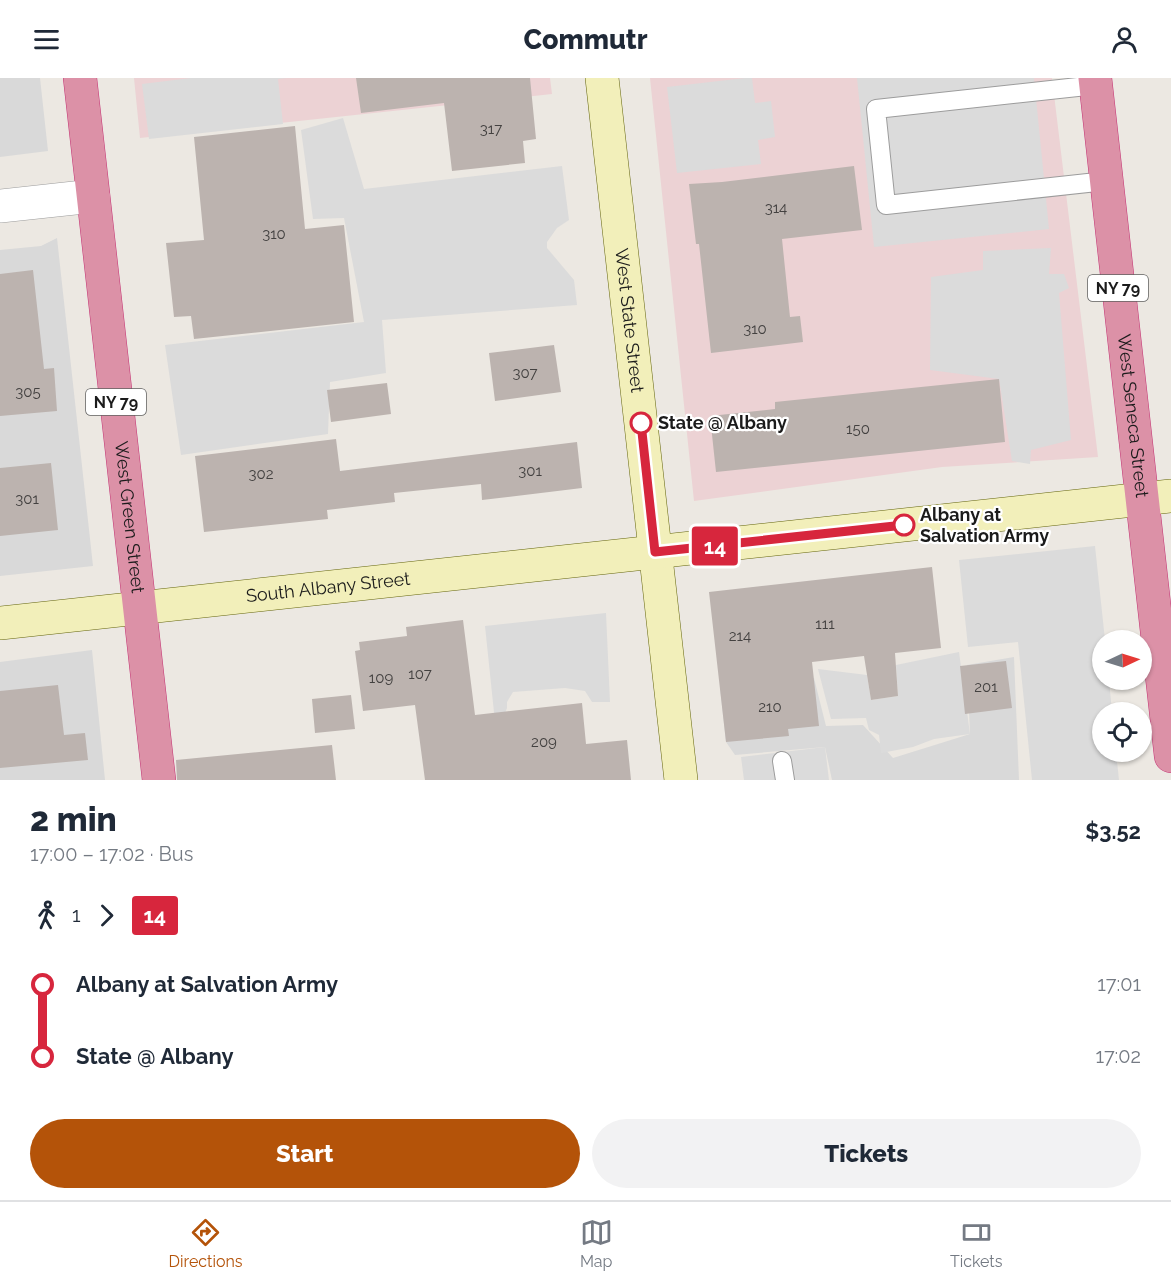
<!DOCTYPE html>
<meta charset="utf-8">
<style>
:root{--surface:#fff;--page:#f2f2f3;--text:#1f2937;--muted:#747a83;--line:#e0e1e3;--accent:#b45309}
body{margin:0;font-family:Raleway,sans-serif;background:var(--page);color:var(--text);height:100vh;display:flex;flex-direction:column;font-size:22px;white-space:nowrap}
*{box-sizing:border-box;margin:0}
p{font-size:20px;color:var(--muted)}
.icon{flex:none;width:33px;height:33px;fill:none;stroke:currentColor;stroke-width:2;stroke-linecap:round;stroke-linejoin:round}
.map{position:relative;height:702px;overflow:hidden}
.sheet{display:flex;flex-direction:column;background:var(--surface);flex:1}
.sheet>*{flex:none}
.badge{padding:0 12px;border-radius:4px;font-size:21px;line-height:39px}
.needle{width:39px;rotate:86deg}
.buttons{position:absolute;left:1092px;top:552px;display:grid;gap:12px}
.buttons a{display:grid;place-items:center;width:60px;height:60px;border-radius:50%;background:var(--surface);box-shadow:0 2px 4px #0004;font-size:30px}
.map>.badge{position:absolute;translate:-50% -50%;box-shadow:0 0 0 3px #fff}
.legs{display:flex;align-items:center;gap:9px;height:66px;padding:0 30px;font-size:20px}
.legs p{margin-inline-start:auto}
.head{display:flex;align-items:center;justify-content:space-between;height:102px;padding:0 30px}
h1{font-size:33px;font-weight:800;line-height:45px}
.action{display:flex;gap:12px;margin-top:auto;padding:12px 30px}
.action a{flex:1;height:69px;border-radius:36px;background:var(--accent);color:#fff;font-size:24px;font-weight:800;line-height:69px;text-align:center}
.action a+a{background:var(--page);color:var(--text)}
ul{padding:0 30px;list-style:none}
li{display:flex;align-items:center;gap:21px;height:72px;font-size:22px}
li i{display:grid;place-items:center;width:9px;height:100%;margin:0 8px;background:currentColor}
li i::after{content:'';width:15px;height:15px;margin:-8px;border:4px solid;border-radius:50%;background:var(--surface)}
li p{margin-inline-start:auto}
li:first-child i{background:linear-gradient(#0000 50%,currentColor 0)}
li:last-child i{background:linear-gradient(currentColor 50%,#0000 0)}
header{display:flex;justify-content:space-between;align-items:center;height:78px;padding:0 30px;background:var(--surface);font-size:27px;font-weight:800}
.tabs{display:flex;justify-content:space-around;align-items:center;height:84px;border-top:2px solid var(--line);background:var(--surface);font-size:16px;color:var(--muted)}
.tabs a{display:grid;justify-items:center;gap:3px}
.tabs .current{color:var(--accent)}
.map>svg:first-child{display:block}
.residential{fill:#d9d9d9}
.commercial{fill:#ecd2d4}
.parking{fill:#dbdbdb}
.building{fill:#bcb3af}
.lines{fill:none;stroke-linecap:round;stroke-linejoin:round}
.lane-casing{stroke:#9c9c9c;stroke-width:20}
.street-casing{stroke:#9c9c9c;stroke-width:34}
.secondary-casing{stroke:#65660f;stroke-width:34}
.highway-casing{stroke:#c43575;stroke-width:34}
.lane{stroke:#fff;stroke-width:18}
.street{stroke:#fff;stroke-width:33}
.secondary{stroke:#f2efba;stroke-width:33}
.highway{stroke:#dc91a7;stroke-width:33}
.line-1-casing{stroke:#fff;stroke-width:14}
.line-1{stroke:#d7263d;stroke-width:9}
.stop-1-dot{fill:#fff;stroke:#d7263d;stroke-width:3}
.labels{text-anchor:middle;stroke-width:4.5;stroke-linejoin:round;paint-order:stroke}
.number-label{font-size:15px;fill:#434140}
.shield{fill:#fff;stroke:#5f5f5f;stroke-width:1.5}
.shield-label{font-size:16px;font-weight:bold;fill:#1b1b1b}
.street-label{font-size:18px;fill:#1b1b1b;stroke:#fff}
.stop-label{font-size:18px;font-weight:bold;fill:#1b1b1b;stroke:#fff;text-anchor:start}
</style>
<header><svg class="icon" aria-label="menu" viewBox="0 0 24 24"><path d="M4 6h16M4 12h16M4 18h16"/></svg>Commutr<svg class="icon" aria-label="person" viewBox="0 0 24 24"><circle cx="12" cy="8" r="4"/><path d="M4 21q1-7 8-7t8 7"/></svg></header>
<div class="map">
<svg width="1171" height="702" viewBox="0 0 1171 702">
<rect width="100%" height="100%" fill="#ece8e2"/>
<path class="residential" d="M0 0H40L48 73 0 79Z
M57 160 93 488 0 498V172L41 168Z
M92 572 105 702H0V584Z
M1014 579 1019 702H832L825 669 735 677 726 664 720 610 814 600 826 648 863 647 893 680 970 656 967 587Z"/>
<path class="commercial" d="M134 0H550L552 16 140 60Z
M650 0H1052L1098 379 942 389 694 423Z"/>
<path class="parking" d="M191 0H287L278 1 283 46 149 61 142 6Z
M745 0H752L755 25 771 23 775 59 758 62 761 86 677 95 667 9Z
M857 0H1034L1049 151 874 169Z
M343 40 364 111 562 88 569 142 557 150 547 164V170L574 202 577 227 382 242 386 295 330 304 328 356 181 377 165 267 364 244 344 140 313 141 301 52Z
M1051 170 1049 196H1064L1069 210 1059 215 1071 362 1031 372 1030 386 1012 383 999 301 930 292 931 199 983 192V173Z
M1095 468 1105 562H1102V602H1109L1112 634H1102V674H1116L1119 702H1032L1018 564 968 569 959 482Z
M606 535 610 624H592L585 613 565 610 513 614 507 624V630L502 642 495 644 485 548Z
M959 574 970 656 934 661 913 669 881 675 879 657 869 652 866 640 831 641 818 591 867 597 871 622 898 618 896 587Z
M825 669 829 702H744L741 679Z"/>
<path class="building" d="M356 0H530L536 61 523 63 525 85 452 93 444 25 361 35Z
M295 48 305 151 344 147 354 244 194 261 191 238 174 239 166 165 204 162 194 59Z
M854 88 862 152 782 161 790 239 800 238 803 264 711 275 699 166H696L689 106 722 104Z
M33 192 44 291 54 290 57 333 0 338V196Z
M554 267 561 314 495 323 489 275Z
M999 301 1005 364 716 394 710 338 775 331V324Z
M387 305 391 336 331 344 327 312Z
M336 361 340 393 577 364 582 410 482 422 481 406 394 415 395 424 327 432 328 441 204 454 195 378Z
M51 385 58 452 0 458V390Z
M932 489 941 570 895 575 898 618 871 622 864 578 812 584 819 648 788 651 789 658 726 664 709 514Z
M463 542 475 637 582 625 586 666 627 662 631 702H425L415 627 363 633 355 573 360 572 359 564 407 558 406 549Z
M1006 583 1012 630 965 636 960 588Z
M58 607 64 657 85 655 88 682 0 690V613Z
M351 617 355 651 315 655 312 621Z
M332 667 336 702H177L176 682Z"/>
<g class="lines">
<g class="lane-casing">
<path id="lane" d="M1096 7 876 31 886 127 1106 103
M782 683 785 702"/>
</g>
<g class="street-casing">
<path id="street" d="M0 128 93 118"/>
</g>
<g class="secondary-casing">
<g id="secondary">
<path id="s1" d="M602 0 681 702"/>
<path id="s2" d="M0 545 1171 418"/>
</g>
</g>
<g class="highway-casing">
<g id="highway">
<path id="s3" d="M80 0 159 702"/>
<path id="s4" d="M1095 0 1171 678"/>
</g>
</g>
<use href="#lane" class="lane"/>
<use href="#street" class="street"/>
<use href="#secondary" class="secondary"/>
<use href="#highway" class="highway"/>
</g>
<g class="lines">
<g class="line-1-casing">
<path id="line-1" d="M641 345 655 474 904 447"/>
</g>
<use href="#line-1" class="line-1"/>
</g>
<g class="stop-1-dot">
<circle cx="641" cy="345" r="10"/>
<circle cx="904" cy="447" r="10"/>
</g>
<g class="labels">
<g class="number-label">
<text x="491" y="56">317</text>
<text x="776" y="135">314</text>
<text x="274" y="161">310</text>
<text x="755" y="256">310</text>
<text x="525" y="300">307</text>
<text x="28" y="319">305</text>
<text x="858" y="356">150</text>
<text x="530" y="398">301</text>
<text x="261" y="401">302</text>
<text x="27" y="426">301</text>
<text x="825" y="551">111</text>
<text x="740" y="563">214</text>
<text x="420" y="601">107</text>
<text x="381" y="605">109</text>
<text x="986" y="614">201</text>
<text x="770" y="634">210</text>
<text x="544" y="669">209</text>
</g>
<g class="shield">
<rect x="1088" y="197" width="60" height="26" rx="4.5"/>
<rect x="86" y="311" width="60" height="26" rx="4.5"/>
</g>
<g class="shield-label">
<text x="1118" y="216">NY 79</text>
<text x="116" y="330">NY 79</text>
</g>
<g class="street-label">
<text dy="6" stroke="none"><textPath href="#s1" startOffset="244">West State Street</textPath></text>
<text dy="6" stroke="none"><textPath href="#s4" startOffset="340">West Seneca Street</textPath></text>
<text dy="6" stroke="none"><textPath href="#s3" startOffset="442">West Green Street</textPath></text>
<text dy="6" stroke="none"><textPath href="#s2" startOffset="330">South Albany Street</textPath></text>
</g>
<g class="stop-label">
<text x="658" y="351">State @ Albany</text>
<text x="920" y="443">Albany at<tspan x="920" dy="21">Salvation Army</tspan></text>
</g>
</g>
</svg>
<div class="buttons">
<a><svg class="needle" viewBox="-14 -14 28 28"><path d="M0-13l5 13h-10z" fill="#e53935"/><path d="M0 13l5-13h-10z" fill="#747a83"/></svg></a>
<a><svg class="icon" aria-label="locate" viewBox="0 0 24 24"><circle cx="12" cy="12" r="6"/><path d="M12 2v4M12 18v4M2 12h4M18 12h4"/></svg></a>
</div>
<b class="badge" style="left:715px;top:468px;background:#d7263d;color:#fff">14</b>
</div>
<section class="sheet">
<div class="head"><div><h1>2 min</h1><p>17:00 – 17:02 · Bus</p></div><b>$3.52</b></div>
<div class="legs"><svg class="icon" aria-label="walk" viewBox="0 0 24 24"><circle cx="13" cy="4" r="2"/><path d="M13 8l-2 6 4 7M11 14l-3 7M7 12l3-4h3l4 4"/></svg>1<svg class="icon" aria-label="forward" viewBox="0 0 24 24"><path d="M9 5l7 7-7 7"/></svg><b class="badge" style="background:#d7263d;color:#fff">14</b></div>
<ul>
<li><i style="color:#d7263d"></i><b>Albany at Salvation Army</b><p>17:01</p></li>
<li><i style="color:#d7263d"></i><b>State @ Albany</b><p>17:02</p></li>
</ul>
<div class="action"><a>Start</a><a>Tickets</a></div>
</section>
<nav class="tabs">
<a class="current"><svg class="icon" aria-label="directions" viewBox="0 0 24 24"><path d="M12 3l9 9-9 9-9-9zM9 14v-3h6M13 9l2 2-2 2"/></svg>Directions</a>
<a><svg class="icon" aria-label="map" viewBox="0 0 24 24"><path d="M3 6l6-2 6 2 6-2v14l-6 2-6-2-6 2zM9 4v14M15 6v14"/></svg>Map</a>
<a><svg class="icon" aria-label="tickets" viewBox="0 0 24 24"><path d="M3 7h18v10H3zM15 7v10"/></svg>Tickets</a>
</nav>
